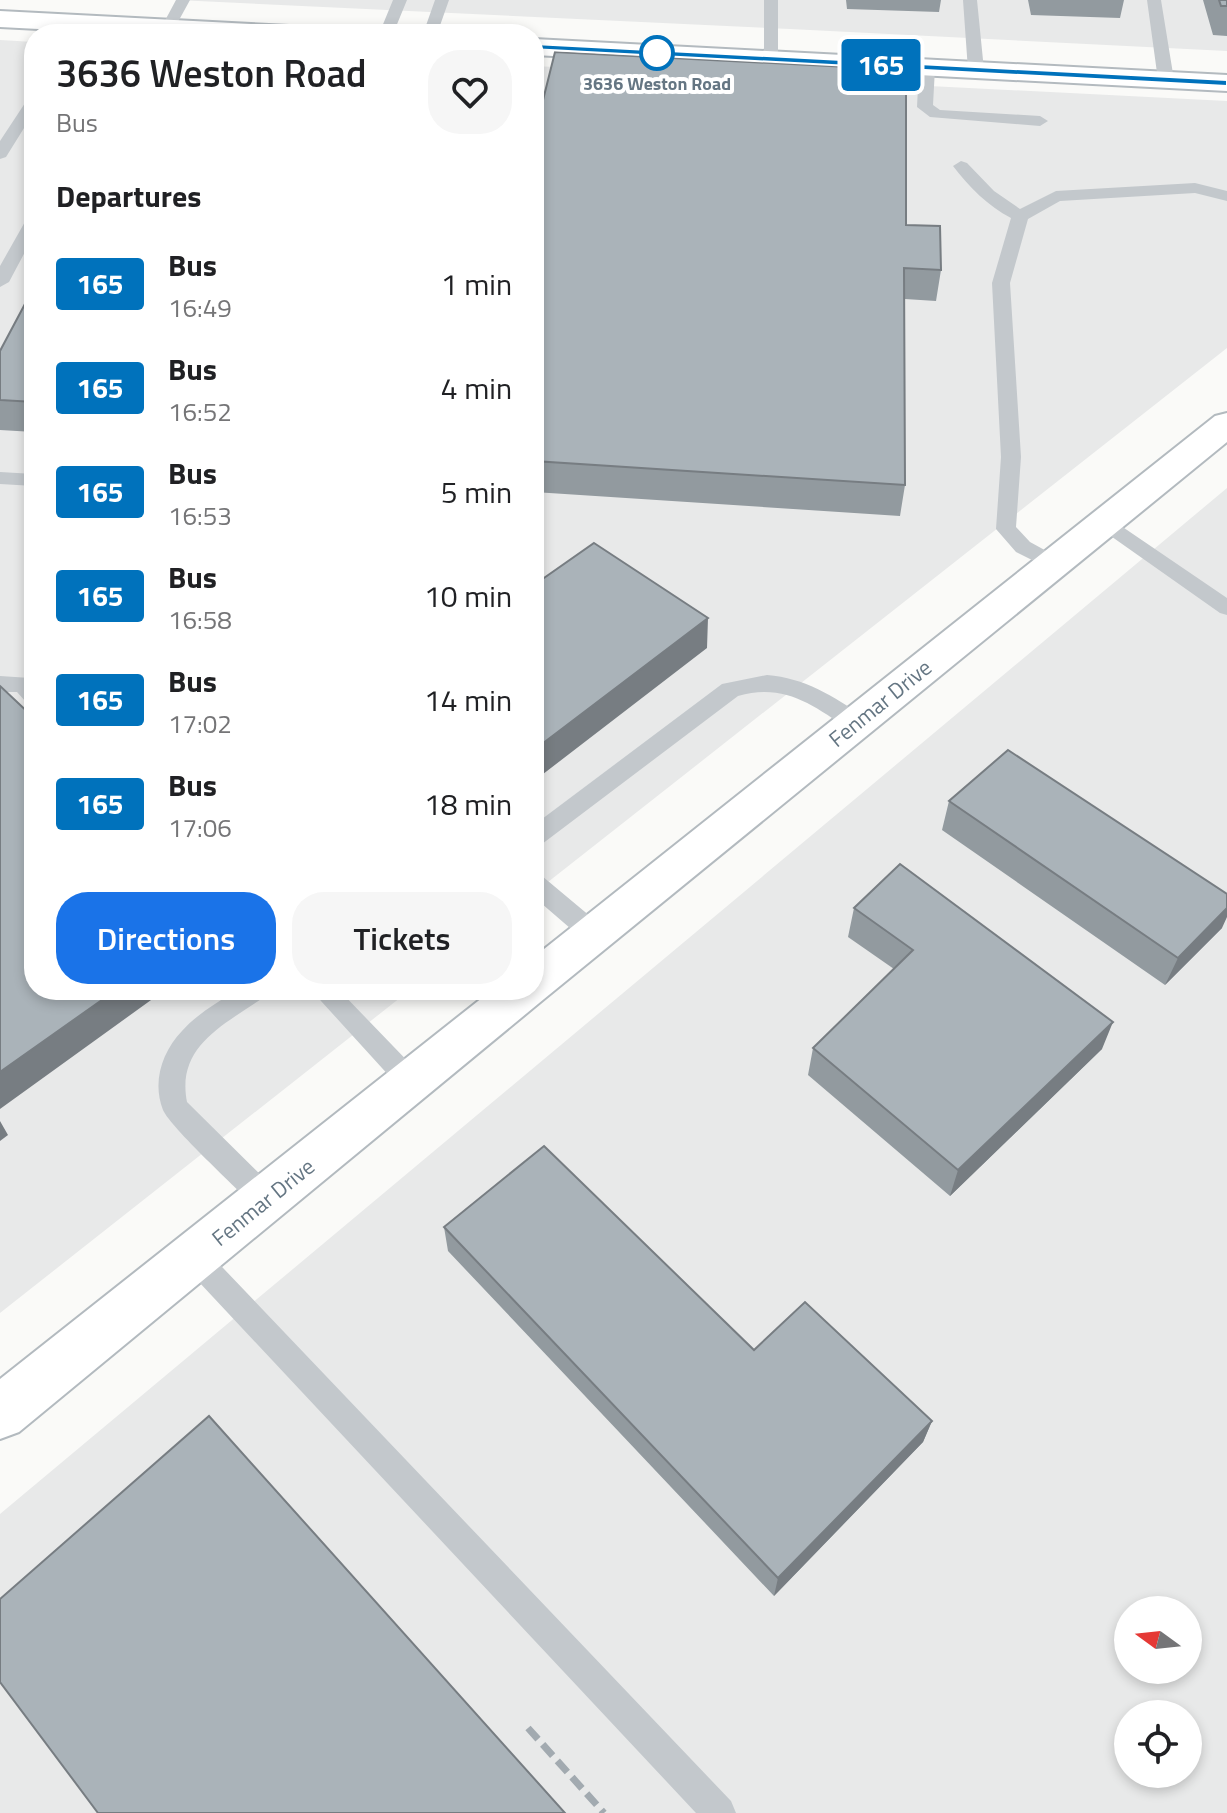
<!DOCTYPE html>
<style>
:root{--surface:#fff;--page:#f6f6f6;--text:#202124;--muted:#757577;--accent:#1a73e8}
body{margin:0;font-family:"Titillium Web",sans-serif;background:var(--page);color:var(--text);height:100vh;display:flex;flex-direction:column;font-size:30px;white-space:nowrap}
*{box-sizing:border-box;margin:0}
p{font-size:26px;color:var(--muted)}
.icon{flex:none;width:44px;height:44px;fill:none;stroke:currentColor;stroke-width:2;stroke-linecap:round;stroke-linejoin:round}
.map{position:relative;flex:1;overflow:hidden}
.drawer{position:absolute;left:24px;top:24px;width:520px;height:976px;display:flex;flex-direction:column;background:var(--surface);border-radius:32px;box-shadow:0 4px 12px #0003}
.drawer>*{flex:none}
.badge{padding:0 16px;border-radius:6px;font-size:28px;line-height:52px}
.needle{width:52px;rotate:285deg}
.buttons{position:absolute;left:1114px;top:1596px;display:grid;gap:16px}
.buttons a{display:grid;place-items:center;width:88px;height:88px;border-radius:50%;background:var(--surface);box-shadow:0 4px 12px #0003;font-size:40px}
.map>.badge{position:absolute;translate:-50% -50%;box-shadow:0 0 0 4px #fff}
h2{padding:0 32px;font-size:30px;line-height:72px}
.round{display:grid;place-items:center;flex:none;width:84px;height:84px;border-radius:32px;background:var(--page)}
.summary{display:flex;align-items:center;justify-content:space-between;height:136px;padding:0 32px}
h1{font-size:38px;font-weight:600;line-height:60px}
.button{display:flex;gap:16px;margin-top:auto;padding:16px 32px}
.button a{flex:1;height:92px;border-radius:32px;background:var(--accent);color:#fff;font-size:32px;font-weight:600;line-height:92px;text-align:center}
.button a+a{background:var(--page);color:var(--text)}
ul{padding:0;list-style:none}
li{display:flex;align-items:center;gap:24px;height:104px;padding:0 32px}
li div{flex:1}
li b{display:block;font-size:30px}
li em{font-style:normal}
li .badge{min-width:88px;font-weight:700;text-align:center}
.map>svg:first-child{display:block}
.built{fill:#e8e9e9;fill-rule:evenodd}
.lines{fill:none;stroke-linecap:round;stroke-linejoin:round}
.secondary-casing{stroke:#b3babf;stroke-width:4}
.lane{fill:#c3c8cc;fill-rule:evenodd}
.secondary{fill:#fff;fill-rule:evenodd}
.rail{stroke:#a2aab0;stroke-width:7;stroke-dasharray:15 7;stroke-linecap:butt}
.wall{fill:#929a9f}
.shaded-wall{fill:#777d82}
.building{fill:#aab3b9;stroke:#777d82;stroke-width:2}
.line{fill:#0072bc;stroke:#fff;stroke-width:2}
.stop-dot{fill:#fff;stroke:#0072bc;stroke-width:4}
.labels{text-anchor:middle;stroke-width:8;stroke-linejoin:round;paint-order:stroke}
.far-stop-label{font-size:18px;font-weight:bold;fill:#657683;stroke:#fff}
.street-label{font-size:22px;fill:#657683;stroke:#fff}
</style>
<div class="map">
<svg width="1227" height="1813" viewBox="0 0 1227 1813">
<rect width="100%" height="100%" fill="#fafaf8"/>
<path class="built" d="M177 0H1227V51L790 29Z
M0 40 34 42V990H410L0 1313Z
M534 66 1227 101V348L534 893Z
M1227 488V1813H0V1514ZM1128 1610H1188V1670H1128ZM1128 1714H1188V1774H1128Z"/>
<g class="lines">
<g class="secondary-casing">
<path id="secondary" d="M0 11 289 26 299 28 303 34H134L0 27Z
M534 39 1227 75V91L534 55Z
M1227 413V442L544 999 19 1432 0 1439V1379L492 990H534V957L1215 416Z"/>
</g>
<path class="lane" d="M176 0H190L173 31H163L161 28Z
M393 0H407L393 34H379Z
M435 0H449L437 34H423Z
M764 0H778V59L771 63 764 59Z
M963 0H977L984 70 976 75 968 70Z
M1147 0H1161L1174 80 1171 83H1161L1158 80Z
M927 63 935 68 933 105 940 110 1040 116 1048 121 1040 126 930 117 917 107 919 68Z
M34 95V112L6 157 0 159V141L29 97Z
M961 161 967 163 994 191 1020 209 1056 191 1195 183 1227 191V201L1195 193 1060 201 1028 219 1010 283 1021 457 1016 527 1030 542 1061 559 1064 564 1061 569 1054 571 1016 552 996 529 1001 457 992 283 1011 218C988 206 969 187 953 166Z
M34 215V235L9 282 0 287V266L26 220Z
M0 472 34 474V486L0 484Z
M1105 515 1227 598V615L1220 613 1098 527 1095 522Z
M767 675C805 678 833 696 864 717L867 723 864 729H848C812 704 783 683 738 696L542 844 534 847V825L722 684Z
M0 676 30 678 34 683V704L26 702 17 692H0Z
M534 874 542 876 603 927 606 934 603 941 594 944 585 941 534 897Z
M236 990H267L264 997C224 1025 176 1046 187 1102L276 1190 280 1199 276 1208 266 1211 256 1208C238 1189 171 1128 163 1110 152 1082 162 1052 182 1031 197 1014 217 1003 236 990Z
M311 990H339L420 1074 424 1082 420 1090 411 1093 402 1090Z
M194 1244 204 1248 731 1801 736 1813H696L184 1266 180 1257 184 1248Z"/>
<use href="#secondary" class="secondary"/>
<path class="rail" d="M528 1728 604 1813"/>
</g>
<path class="wall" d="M846 0H941L939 12 847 9Z
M1028 0H1124L1120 18 1031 15Z
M1203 0H1227V36L1213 35Z
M534 136 906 225 941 270 936 301 905 299V485L900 516 534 492Z
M34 287V432L0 430V351Z
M949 801 1222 928 1165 985 942 830Z
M854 908 1102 1049 950 1196 808 1075 813 1048 894 969 848 937Z
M444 1227 932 1421 923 1442 774 1596 448 1251Z"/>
<path class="shaded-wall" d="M708 618 707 648 534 781V750Z
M1227 908V917L1222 928 1165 985 1178 958Z
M116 990H157L158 995 0 1109V1072Z
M1113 1022 1102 1049 950 1196 958 1170Z
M0 1121 8 1135 0 1141Z
M932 1421 923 1442 774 1596 778 1578Z"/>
<path class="building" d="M1219 0H1227V6H1221Z
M555 52 906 70V225L940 226 941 270 904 268 905 485 534 461V136Z
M34 287V402L0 400V351Z
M594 543 708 618 534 750V585Z
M0 686 34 718V990H116L0 1072Z
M1008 750 1227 894V908L1178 958 949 801Z
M900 864 1113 1022 958 1170 813 1048 913 950 854 908Z
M544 1146 754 1350 805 1302 932 1421 778 1578 444 1227Z
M209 1416 565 1813H98L0 1682V1599Z"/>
<path class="line" d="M534 44 1227 80V86L531 49Z"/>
<circle class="stop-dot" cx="657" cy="53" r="16"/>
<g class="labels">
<g class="far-stop-label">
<text x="657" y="90">3636 Weston Road</text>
</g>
<g class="street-label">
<text transform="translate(880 703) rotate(-39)" y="8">Fenmar Drive</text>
<text transform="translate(263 1202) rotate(-39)" y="8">Fenmar Drive</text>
</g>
</g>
</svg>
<div class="buttons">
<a><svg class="needle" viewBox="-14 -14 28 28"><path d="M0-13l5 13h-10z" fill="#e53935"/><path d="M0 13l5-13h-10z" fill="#757577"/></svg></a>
<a><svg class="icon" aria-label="locate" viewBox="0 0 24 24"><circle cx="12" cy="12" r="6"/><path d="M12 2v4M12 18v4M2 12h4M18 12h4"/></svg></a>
</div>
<b class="badge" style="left:881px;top:65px;background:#0072bc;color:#fff">165</b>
<section class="drawer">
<div class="summary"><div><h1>3636 Weston Road</h1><p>Bus</p></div><a class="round"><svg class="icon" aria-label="heart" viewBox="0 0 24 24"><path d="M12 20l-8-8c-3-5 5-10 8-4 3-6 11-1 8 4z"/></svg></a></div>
<h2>Departures</h2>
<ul>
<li><span class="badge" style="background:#0072bc;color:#fff">165</span><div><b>Bus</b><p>16:49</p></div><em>1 min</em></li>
<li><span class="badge" style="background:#0072bc;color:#fff">165</span><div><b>Bus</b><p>16:52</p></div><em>4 min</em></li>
<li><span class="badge" style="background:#0072bc;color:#fff">165</span><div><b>Bus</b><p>16:53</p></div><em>5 min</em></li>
<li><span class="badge" style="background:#0072bc;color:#fff">165</span><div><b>Bus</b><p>16:58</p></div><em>10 min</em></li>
<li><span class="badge" style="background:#0072bc;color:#fff">165</span><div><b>Bus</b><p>17:02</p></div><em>14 min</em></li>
<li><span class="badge" style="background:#0072bc;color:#fff">165</span><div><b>Bus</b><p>17:06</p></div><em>18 min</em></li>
</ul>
<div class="button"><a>Directions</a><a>Tickets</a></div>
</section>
</div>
